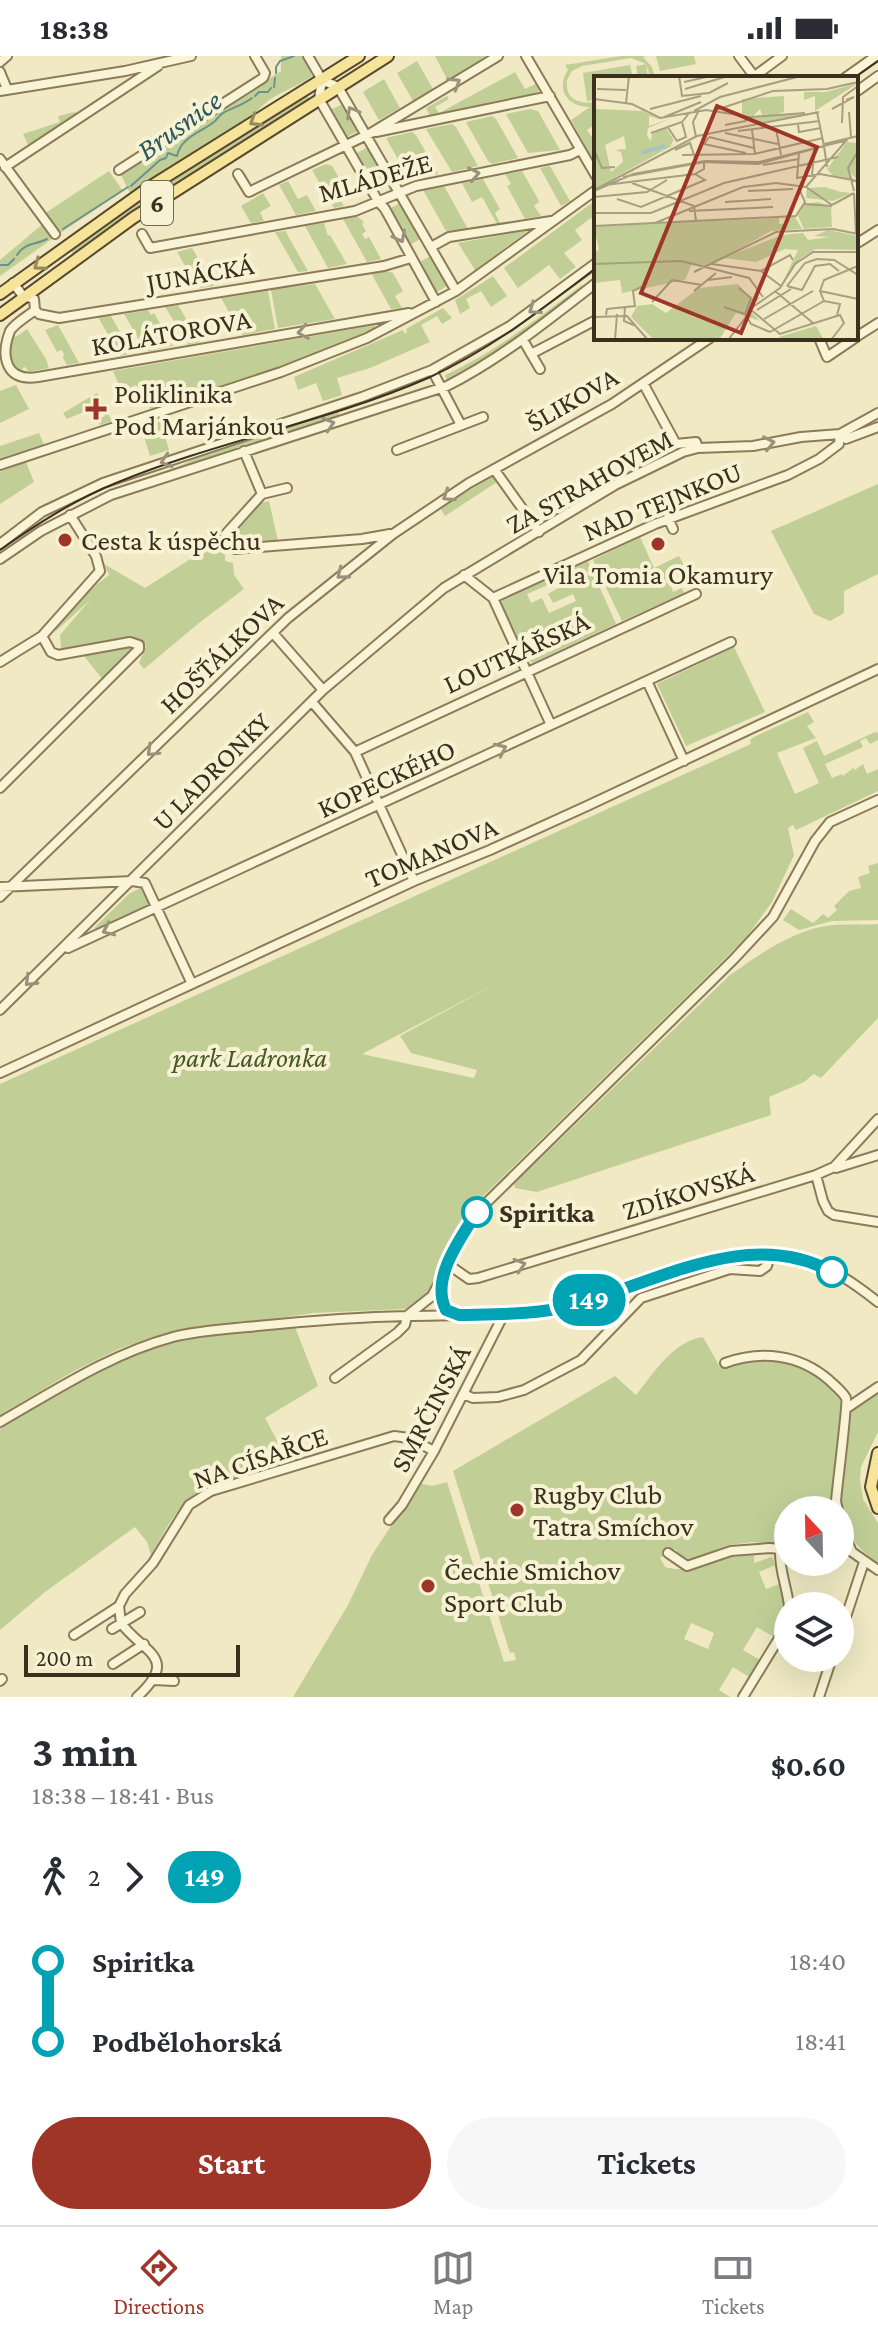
<!DOCTYPE html>
<meta charset="utf-8">
<style>
:root{--surface:#fff;--page:#f7f7f7;--text:#2b2b33;--muted:#7c7c81;--line:#e1e1e2;--accent:#9e3526}
body{margin:0;font-family:"Crimson Pro",serif;background:var(--page);color:var(--text);height:100vh;display:flex;flex-direction:column;font-size:30px;white-space:nowrap}
*{box-sizing:border-box;margin:0}
p{font-size:26px;color:var(--muted)}
.icon{flex:none;width:44px;height:44px;fill:none;stroke:currentColor;stroke-width:2;stroke-linecap:round;stroke-linejoin:round}
.map{position:relative;height:1641px;overflow:hidden}
.side{display:flex;flex-direction:column;background:var(--surface);flex:1}
.side>*{flex:none}
.badge{padding:0 16px;border-radius:26px;font-size:28px;line-height:52px}
.needle{width:52px;rotate:338deg}
.controls{position:absolute;left:774px;top:1440px;display:grid;gap:16px}
.controls a{display:grid;place-items:center;width:80px;height:80px;border-radius:50%;background:var(--surface);box-shadow:0 8px 32px #0002;font-size:40px}
.scale{position:absolute;left:24px;bottom:20px;width:216px;box-sizing:border-box;padding-left:8px;border:4px solid #3b301e;border-top:0;font-size:22px;line-height:28px;white-space:nowrap;color:#3b301e;-webkit-text-stroke:6px #f7f2d3;paint-order:stroke}
.map>.badge{position:absolute;translate:-50% -50%;box-shadow:0 0 0 4px #fff}
.legs{display:flex;align-items:center;gap:12px;height:88px;padding:0 32px;font-size:26px}
.legs p{margin-inline-start:auto}
.overview{display:flex;align-items:center;justify-content:space-between;height:136px;padding:0 32px}
h1{font-size:44px;font-weight:700;line-height:60px}
.action{display:flex;gap:16px;margin-top:auto;padding:16px 32px}
.action a{flex:1;height:92px;border-radius:48px;background:var(--accent);color:#fff;font-size:32px;font-weight:700;line-height:92px;text-align:center}
.action a+a{background:var(--page);color:var(--text)}
ul{padding:0 32px;list-style:none}
li{display:flex;align-items:center;gap:28px;height:80px;font-size:30px}
li i{display:grid;place-items:center;width:12px;height:100%;margin:0 10px;background:currentColor}
li i::after{content:'';width:20px;height:20px;margin:-10px;border:6px solid;border-radius:50%;background:var(--surface)}
li p{margin-inline-start:auto}
li:first-child i{background:linear-gradient(#0000 50%,currentColor 0)}
li:last-child i{background:linear-gradient(currentColor 50%,#0000 0)}
.status{display:flex;justify-content:space-between;align-items:center;height:56px;padding:0 40px;background:var(--surface);direction:ltr}
.status svg{height:22px;fill:currentColor}
.tab-bar{display:flex;justify-content:space-around;align-items:center;height:112px;border-top:2px solid var(--line);background:var(--surface);font-size:22px;color:var(--muted)}
.tab-bar a{display:grid;justify-items:center;gap:4px}
.tab-bar .active{color:var(--accent)}
.map>svg:first-child{display:block}
.green{fill:#c1cf97;fill-rule:evenodd}
.lines{fill:none;stroke-linecap:round;stroke-linejoin:round}
.stream{stroke:#6c928d;stroke-width:2}
.minor-casing{stroke:#8c7b59;stroke-width:12}
.major-casing{stroke:#59482d;stroke-width:14}
.minor{stroke:#faf4d7;stroke-width:8}
.major{stroke:#f5e49a;stroke-width:10}
.tram{stroke:#3b301e;stroke-width:2}
.oneway{stroke:#9a927a}
.oneway2{stroke:#988a5c}
.line-1-casing{stroke:#fff;stroke-width:18}
.line-1{stroke:#00a3b4;stroke-width:12}
.poi-dot{fill:#9e3526;stroke:#f7f2d3;stroke-width:3}
.stop-1-dot{fill:#fff;stroke:#00a3b4;stroke-width:4}
.labels{text-anchor:middle;stroke-width:8;stroke-linejoin:round;paint-order:stroke}
.shield{fill:#f7f2d3;stroke:#736a54;stroke-width:2}
.shield-label{font-size:26px;font-weight:bold;fill:#3b301e}
.street-label{font-size:28px;fill:#3b301e;stroke:#f7f2d3}
.poi-label{font-size:28px;fill:#3b301e;stroke:#f7f2d3;text-anchor:start}
.park-label{font-size:28px;font-style:italic;fill:#445823;stroke:#f7f2d3}
.stop-label{font-size:28px;font-weight:bold;fill:#3b301e;stroke:#f7f2d3;text-anchor:start}
.water-label{font-size:30px;font-style:italic;fill:#2c585b;stroke:#f7f2d3}
.inset-river{fill:none;stroke:#a6c3be;stroke-width:4}
.inset-road{fill:none;stroke:#a89f81;stroke-width:2}
.view{fill:#9e3526;fill-opacity:0.15;stroke:#9e3526;stroke-width:4}
.inset-edge{fill:none;stroke:#3b301e;stroke-width:4}
</style>
<div class="status"><b>18:38</b><svg viewBox="0 0 49 12"><path d="M0 12V9h3v3zM5 12V6h3v6zM10 12V3h3v9zM15 12V0h3v12zM26 1h20v11H26zM47 4h2v5h-2z"/></svg></div>
<div class="map">
<svg width="878" height="1641" viewBox="0 0 878 1641">
<rect width="100%" height="100%" fill="#f0e9c3"/>
<path class="green" d="M281 0H303L312 20C294 34 265 39 254 61L131 139 120 117 281 15Z
M435 0H486L448 25Z
M621 0H646L643 1 652 11 655 22H651L646 9 648 22H638L636 10 646 8 631 2 582 10 572 15 567 24C565 44 579 48 596 46V68L587 74 596 87V109L571 64 590 51C568 51 555 34 568 14L565 9Z
M656 0H694L696 8 660 15Z
M417 5 433 33 413 45 397 17Z
M630 9 633 22H596V44L587 45 583 17Z
M515 16 525 33 536 28 539 35C511 51 472 52 441 61L439 58 430 60 426 52 447 40 449 43 435 51 439 57Z
M384 23 400 52 379 64 363 36Z
M306 38 310 44 137 153 73 198 69 192 150 136Z
M343 48 358 75 345 82 330 54Z
M530 53 538 55 560 94 528 97 506 58Z
M75 56 79 60 30 92 23 78 60 66 58 60Z
M492 60 496 63 518 102 492 108 488 105 466 66Z
M452 68 456 71 478 110 452 116 426 73Z
M412 76 416 79 438 118 415 123 408 121 386 82Z
M368 91 392 128 379 135 355 98Z
M326 108 332 110 344 130 335 135 344 150 334 152 312 114Z
M550 110 570 145 561 150 540 112Z
M109 115 123 135 59 178 44 158Z
M522 115 538 143 539 146 534 150 541 160 525 163 507 130 511 128 505 118Z
M483 123 500 153 495 157 500 167 497 168 482 141 472 146 462 127Z
M288 125 298 143 307 139 316 155 296 159 279 129Z
M444 130 468 173 446 175 423 134Z
M263 137 271 150 260 156 264 165 251 167 241 150Z
M596 144V168L591 162 575 174 582 184 564 197 576 211 560 223 549 209 518 232 504 212Z
M400 147 420 183 408 190 387 154Z
M358 161 364 166 362 168 366 175 362 178 365 183 369 181 381 203 367 206 343 163Z
M44 167 52 183 0 220V204Z
M324 167 328 180 330 179 347 208 328 212 305 170Z
M529 174 475 214 458 187Z
M286 175 288 180 308 215 298 216 275 176Z
M192 192 214 230 201 232 198 228 196 229 177 196Z
M433 199 449 229 435 237 421 205Z
M387 215 393 217 403 235 395 240 402 252 391 253 371 217Z
M493 220 507 240 491 251 481 235 466 243 470 252 460 258 455 244Z
M315 228 335 263 278 272 271 234Z
M582 229 585 231 492 302 448 326 445 319C495 296 538 262 582 229Z
M268 235 275 273 242 279 221 242Z
M178 249 200 286 186 289 188 287 165 251Z
M443 252 452 262 442 268 437 260 421 269 430 286 370 312 337 322 342 339 323 345 316 327 298 334 294 321 403 274 405 278 407 276 406 273Z
M148 254 151 259 154 257 173 290 148 295 143 287H141L124 258Z
M111 260 132 297 120 300 98 261Z
M58 269 79 307 67 309 63 302 64 298 67 301 61 294 57 296 45 274Z
M375 269 376 272 273 313 150 353 136 329 122 336 113 315Z
M27 273 46 303 49 312 29 316 25 311 17 316 5 298 13 280 16 281Z
M16 329 29 353 0 367V335Z
M97 337 112 365 100 369 98 364 105 360 100 349 67 363 63 357Z
M337 352 340 362 117 433 184 408 216 391Z
M160 365 169 394 150 400 141 371Z
M39 377 44 389 0 404V390Z
M26 406 34 426 0 448V416Z
M493 420 497 426 445 460 440 452Z
M878 428V518L844 535V557L830 565 814 558 771 475Z
M269 445 278 485 233 489 229 486V481L260 447Z
M640 481 654 512 679 500 695 529 691 530 685 522 680 524 676 515 679 513 677 510 666 515 673 536 682 532 684 537 622 565 593 504Z
M214 488 225 499V505L233 507 234 519 244 533 199 567 144 613 139 607 146 590 140 583 65 594 61 592 60 579 90 544 55 576 58 569 91 533 109 519 104 508 145 532Z
M588 505 616 568 534 606H530L501 549 502 544ZM557 525 560 531 548 538 553 547 573 538 576 545 549 557 542 542 531 547 527 538Z
M128 591 134 592V594L103 624 84 600Z
M734 591 765 656 686 690 657 628Z
M808 656 814 666 807 670 816 682 777 697 795 738 819 727 803 692 817 685 824 700 875 676 878 677V684L870 688 866 682 860 685 863 691 825 708 832 722 842 718 843 720 853 712 855 714 863 708 867 718 878 713V735L796 774 793 769 788 772 794 799 772 846 746 882 471 1152C449 1184 443 1236 405 1253L313 1257 152 1281 119 1293 74 1315 0 1359V1028L751 688 750 684 754 681ZM497 927 400 980 411 997 477 1014 474 1022 362 998Z
M878 807V864L832 865 799 874 783 864 791 853 813 867 823 858 828 862 837 854 834 850 849 835 861 832 858 821 870 817 868 810Z
M142 831 150 850 95 874V871L129 838Z
M878 868V962L821 1022 814 1018 804 1026 769 1041 771 1059 537 1136 515 1132 514 1128 730 919C762 897 794 873 833 869 848 868 863 869 878 868Z
M295 1271 318 1330 265 1362 289 1407 204 1432C178 1447 166 1473 151 1499L147 1486 135 1471 45 1536 0 1574V1371C51 1341 102 1306 160 1290 203 1278 250 1276 295 1271Z
M703 1281 720 1311C766 1298 814 1303 843 1346L839 1367 838 1399 831 1443 834 1454H788V1474L784 1464 774 1468 780 1484 786 1487 785 1489 753 1486 729 1489 692 1504 682 1501 675 1493 660 1502 665 1511C688 1518 709 1506 730 1499L735 1501 754 1498V1507L772 1501 775 1509 759 1516 766 1533 782 1527C785 1550 786 1560 776 1582L757 1571 743 1594 762 1605 751 1622 733 1611 719 1634 730 1641H293L348 1549 372 1499 419 1427 432 1430 447 1426 504 1606 516 1604 514 1596 510 1597 453 1415 615 1320 636 1339C654 1317 673 1285 703 1281ZM691 1567 714 1577 708 1593 684 1583Z
M878 1336V1376L861 1411 860 1424 863 1443 878 1467V1508C833 1473 842 1454 844 1402 844 1389 842 1370 849 1359 855 1349 868 1342 878 1336Z"/>
<g class="lines">
<path class="stream" d="M276 17V11L280 5 294 0
M274 31 275 22
M255 40 259 36H268L271 32
M131 130 160 104 166 102 168 97 177 100C181 81 200 77 214 66 217 64 219 59 223 57 232 52 243 49 252 42
M63 173 128 131
M17 199C25 186 36 189 47 183
M0 209H8L14 203"/>
<g class="minor-casing">
<path id="minor" d="M308 0 322 24
M526 0 596 120
M739 0 754 20
M0 6 7 0
M0 16 7 33
M752 22 782 0
M845 22 876 0
M322 24 319 43 378 145 385 153 436 246
M322 24 338 31 456 235
M0 35 125 15 191 0
M856 36 878 20
M376 76 550 40
M0 103 55 178
M5 111 158 10
M119 114 263 22 265 17 255 0
M238 118 249 136 257 132 371 77 498 0
M142 178 150 192 355 155 416 130 570 99 580 94
M856 188 878 174
M431 191 449 181 551 165
M13 227 23 240 34 243 35 254
M35 254C28 260 15 267 10 275 0 301 6 326 38 321L409 257
M35 254 39 258 59 262 384 210 411 202
M856 281 878 267
M819 282 827 301 855 282
M523 284 540 313
M531 298 596 264
M432 314 461 369
M643 327 676 388 696 386 698 392
M840 378 846 383 878 371
M397 394 483 361
M244 395 262 438
M0 409 281 316 367 282 456 235 596 134
M494 413 539 476
M287 432 262 438 225 479V488L235 493 362 483 390 478
M668 462 673 473
M0 488 42 456 103 427 362 341 432 314 510 270 596 207
M0 503 41 475 111 439 447 330C502 302 548 264 596 227
M464 519 493 542
M493 542 655 468 788 419 819 403 839 388 840 378
M493 542 551 669
M273 577 323 634
M0 606 42 580 100 515 96 500 70 459
M647 625 684 705
M312 646 355 696 414 825
M355 696 696 538
M0 732 139 593V589L130 586 58 599 51 596 42 580
M0 831 132 825 145 827 192 928
M0 841 288 562 393 478 469 427 612 348 710 282
M68 892 731 586
M0 954 323 634 444 532 615 429 683 396 698 392 753 390 801 381 840 378 878 357
M0 1017 414 825 490 794 587 750 878 613
M836 1112 878 1099
M816 1119 823 1145 828 1155 834 1159 878 1166
M449 1209 469 1223 478 1222 816 1119 834 1111 878 1063
M441 1228C440 1242 442 1253 456 1259
M408 1259 432 1240 477 1156 734 903 773 861 815 785 830 766 878 744
M725 1307C761 1294 799 1298 829 1324 834 1329 842 1335 846 1342 848 1347 837 1431 836 1445L838 1454
M335 1322 397 1277 405 1269 407 1260
M463 1338 473 1342 498 1341 524 1334 581 1304 641 1242 730 1213 760 1215 767 1210 770 1199
M847 1352 878 1331
M0 1366C56 1334 110 1298 173 1281 201 1274 229 1273 257 1270 308 1265 357 1261 408 1260 450 1259 493 1260 535 1255 624 1245 708 1183 799 1202 829 1209 855 1228 878 1246
M389 1464 402 1449 434 1395 504 1258
M840 1465 846 1482
M840 1483 846 1482 852 1496 878 1514
M780 1494C779 1513 787 1531 789 1550
M668 1497 687 1510 731 1495 770 1492 788 1494
M112 1573 140 1556
M74 1579 119 1550
M840 1579 864 1506
M113 1608 144 1588
M154 1624 174 1625
M0 1625 2 1623
M137 1641C181 1601 142 1596 121 1567L119 1550 125 1538 153 1507 189 1449 211 1435 394 1380 409 1382 434 1395
M743 1641 781 1579 788 1562
M819 1641 832 1602"/>
</g>
<g class="major-casing">
<path id="major" d="M0 238 148 132 359 0
M0 259 133 162 388 0
M878 1397 871 1431 878 1452"/>
</g>
<use href="#minor" class="minor"/>
<use href="#major" class="major"/>
<path class="tram" d="M854 22 878 5
M0 494C37 468 74 444 116 427 217 385 327 366 428 322 490 294 542 253 596 212"/>
</g>
<defs><path id="oneway-chevron" d="M-2-3.5L2.5 0L-2 3.5" fill="none" stroke-width="1.6" stroke-linecap="round" stroke-linejoin="round" transform="scale(2)"/></defs>
<g class="oneway">
<use href="#oneway-chevron" transform="translate(455 27) rotate(-32)"/>
<use href="#oneway-chevron" transform="translate(352 56) rotate(-119)"/>
<use href="#oneway-chevron" transform="translate(474 118) rotate(-11)"/>
<use href="#oneway-chevron" transform="translate(400 181) rotate(63)"/>
<use href="#oneway-chevron" transform="translate(534 253) rotate(145)"/>
<use href="#oneway-chevron" transform="translate(303 276) rotate(170)"/>
<use href="#oneway-chevron" transform="translate(329 368) rotate(-18)"/>
<use href="#oneway-chevron" transform="translate(769 387) rotate(-12)"/>
<use href="#oneway-chevron" transform="translate(166 405) rotate(162)"/>
<use href="#oneway-chevron" transform="translate(448 440) rotate(147)"/>
<use href="#oneway-chevron" transform="translate(342 518) rotate(141)"/>
<use href="#oneway-chevron" transform="translate(501 693) rotate(-25)"/>
<use href="#oneway-chevron" transform="translate(152 695) rotate(136)"/>
<use href="#oneway-chevron" transform="translate(108 874) rotate(156)"/>
<use href="#oneway-chevron" transform="translate(30 925) rotate(135)"/>
<use href="#oneway-chevron" transform="translate(520 1209) rotate(-17)"/>
</g>
<g class="oneway2">
<use href="#oneway-chevron" transform="translate(255 65) rotate(148)"/>
<use href="#oneway-chevron" transform="translate(39 209) rotate(144)"/>
</g>
<g class="lines">
<g class="line-1-casing">
<path id="line-1" d="M477 1156C460 1183 430 1223 446 1254L459 1259C497 1258 537 1259 574 1249 656 1227 749 1170 832 1216"/>
</g>
<use href="#line-1" class="line-1"/>
</g>
<g class="poi-dot">
<path d="M92 341h8v8h8v8h-8v8h-8v-8h-8v-8h8z"/>
<circle cx="65" cy="484" r="8"/>
<circle cx="658" cy="488" r="8"/>
<circle cx="517" cy="1454" r="8"/>
<circle cx="428" cy="1530" r="8"/>
</g>
<g class="stop-1-dot">
<circle cx="477" cy="1156" r="14"/>
<circle cx="832" cy="1216" r="14"/>
</g>
<g class="labels">
<rect class="shield" x="141" y="125" width="32" height="44" rx="6"/>
<g class="shield-label">
<text x="157" y="156">6</text>
</g>
<g class="street-label">
<text transform="translate(375 121) rotate(-16)" y="10">MLÁDEŽE</text>
<text transform="translate(200 217) rotate(-10)" y="10">JUNÁCKÁ</text>
<text transform="translate(171 276) rotate(-10)" y="10">KOLÁTOROVA</text>
<text transform="translate(572 343) rotate(-30)" y="10">ŠLIKOVA</text>
<text transform="translate(589 425) rotate(-29)" y="10">ZA STRAHOVEM</text>
<text transform="translate(662 445) rotate(-22)" y="10">NAD TEJNKOU</text>
<text transform="translate(516 596) rotate(-25)" y="10">LOUTKÁŘSKÁ</text>
<text transform="translate(221 597) rotate(-44)" y="10">HOŠŤÁLKOVA</text>
<text transform="translate(211 715) rotate(-45)" y="10">U LADRONKY</text>
<text transform="translate(386 722) rotate(-25)" y="10">KOPECKÉHO</text>
<text transform="translate(431 796) rotate(-23)" y="10">TOMANOVA</text>
<text transform="translate(688 1135) rotate(-17)" y="10">ZDÍKOVSKÁ</text>
<text transform="translate(430 1352) rotate(-62)" y="10">SMRČINSKÁ</text>
<text transform="translate(260 1401) rotate(-19)" y="10">NA CÍSAŘCE</text>
</g>
<g class="poi-label">
<text x="114" y="347">Poliklinika<tspan x="114" dy="32">Pod Marjánkou</tspan></text>
<text x="81" y="494">Cesta k úspěchu</text>
<text x="658" y="528" text-anchor="middle">Vila Tomia Okamury</text>
<text x="533" y="1448">Rugby Club<tspan x="533" dy="32">Tatra Smíchov</tspan></text>
<text x="444" y="1524">Čechie Smichov<tspan x="444" dy="32">Sport Club</tspan></text>
</g>
<g class="park-label">
<text x="250" y="1011">park Ladronka</text>
</g>
<g class="stop-label">
<text x="499" y="1166">Spiritka</text>
</g>
<g class="water-label">
<text transform="translate(179 69) rotate(-36)" y="10">Brusnice</text>
</g>
</g>
<g transform="translate(594 20)">
<rect width="264" height="264" fill="#f0e9c3"/>
<path d="M264 7 221 35V20L210 24V16H232ZM190 20V36L180 39 221 38 161 49 158 42 176 38 168 39 166 33 159 40 148 38V23ZM0 33 49 35 67 44 55 40V50L78 42 54 52 53 60 57 65 58 58 72 52 80 64 76 70 83 67 0 113ZM30 60 32 73 21 74 27 76 29 86 17 96 11 69ZM253 66 264 67V104L255 96 259 103 240 101 233 93ZM231 111 247 116 258 117 239 125 212 122 213 112ZM224 126 237 131 238 151 210 153 204 140 210 128ZM193 141H201L208 153 177 155 115 190 98 188 91 204 28 217 26 204 0 207V176L5 174 0 150 185 142V148H192ZM234 154 264 160V174L222 173 207 182 188 208 204 174 191 173 162 186 129 182 188 159 209 157 214 164 236 161 220 160ZM144 208 157 223 167 221 155 234 166 245 142 237 125 264H60L37 241 43 230 58 228 72 237 105 212ZM222 250 230 264H185V261Z" fill="#c1cf97" fill-rule="evenodd"/>
<path class="inset-river" d="M47 77 71 70"/>
<path class="inset-road" d="M85 0 88 20 115 17 134 7M90 6 117 0M3 13 32 14M91 13 134 0M0 23 38 28 66 42 112 34 157 41 211 37M32 27 35 0M0 33 1 0M56 33 107 20M238 33 260 21 252 24M122 34 179 15 233 13 264 6M100 35 126 21 207 0M223 36 230 70M255 36 257 61M68 42 107 26M248 47 249 21 264 10M131 49 152 45 151 40M204 49 205 56 227 52M73 50 83 65 92 61 88 46M182 53 187 79M158 54 161 78M144 55 226 45M57 57 88 46 96 36M131 57 184 68M102 61 99 46 105 34M115 61 110 68 152 77M115 61 160 72M230 68 264 60M0 74 8 92 21 91M81 74 96 67 101 82M205 77 203 102 226 98 264 105M88 79 160 78 229 62M169 89 205 83M218 98 221 73M29 101 110 86 164 88 230 70 233 91M38 107 100 130 102 145M11 109 101 98 110 93V86M212 111 238 129M0 114 103 60 225 36M0 115 39 98 111 85 165 86 254 64M154 115 199 113M260 115 254 92 264 75M260 117 262 158M0 121 53 116 73 104M23 123 47 131 111 104 101 98M131 126 177 123M210 128 238 130M238 129 260 117M95 135 179 131M0 137H57L130 107 244 81M202 140 211 126 205 113M61 147 149 111 182 107 212 111 252 65M0 150 202 140M0 188 87 185 155 202 169 221M118 188 167 195 196 179 199 184M167 195 187 210M100 196 182 156 239 153 264 158M114 204 138 201M193 210 211 187 223 183 240 184 264 199M193 210 208 214 221 190 236 188 245 195M145 212 157 222 151 238M100 215 122 197M181 215 219 247M226 215 264 223M230 225 226 215 230 204 264 190M58 226 78 204 108 209M31 231 30 245 42 250M130 231 151 238 157 248 176 256M163 234 197 213M12 239 13 233 41 230 39 215 47 211M0 241 33 240 54 264M170 243 219 215M176 256 230 225 246 228 243 239M21 264 23 238M134 264 152 241M237 264 250 247 246 239 186 258 156 233 186 212 201 188 219 176H264"/>
<path class="view" d="M123 30 223 71 147 257 47 217Z"/>
<rect width="264" height="264" class="inset-edge"/>
</g>
</svg>
<div class="controls">
<a><svg class="needle" viewBox="-14 -14 28 28"><path d="M0-13l5 13h-10z" fill="#e53935"/><path d="M0 13l5-13h-10z" fill="#7c7c81"/></svg></a>
<a><svg class="icon" aria-label="layers" viewBox="0 0 24 24"><path d="M12 4l9 5-9 5-9-5zM3 14l9 5 9-5"/></svg></a>
</div>
<div class="scale">200 m</div>
<b class="badge" style="left:589px;top:1244px;background:#00a3b4;color:#fff">149</b>
</div>
<section class="side">
<div class="overview"><div><h1>3 min</h1><p>18:38 – 18:41 · Bus</p></div><b>$0.60</b></div>
<div class="legs"><svg class="icon" aria-label="walk" viewBox="0 0 24 24"><circle cx="13" cy="4" r="2"/><path d="M13 8l-2 6 4 7M11 14l-3 7M7 12l3-4h3l4 4"/></svg>2<svg class="icon" aria-label="forward" viewBox="0 0 24 24"><path d="M9 5l7 7-7 7"/></svg><b class="badge" style="background:#00a3b4;color:#fff">149</b></div>
<ul>
<li><i style="color:#00a3b4"></i><b>Spiritka</b><p>18:40</p></li>
<li><i style="color:#00a3b4"></i><b>Podbělohorská</b><p>18:41</p></li>
</ul>
<div class="action"><a>Start</a><a>Tickets</a></div>
</section>
<nav class="tab-bar">
<a class="active"><svg class="icon" aria-label="directions" viewBox="0 0 24 24"><path d="M12 3l9 9-9 9-9-9zM9 14v-3h6M13 9l2 2-2 2"/></svg>Directions</a>
<a><svg class="icon" aria-label="map" viewBox="0 0 24 24"><path d="M3 6l6-2 6 2 6-2v14l-6 2-6-2-6 2zM9 4v14M15 6v14"/></svg>Map</a>
<a><svg class="icon" aria-label="tickets" viewBox="0 0 24 24"><path d="M3 7h18v10H3zM15 7v10"/></svg>Tickets</a>
</nav>
